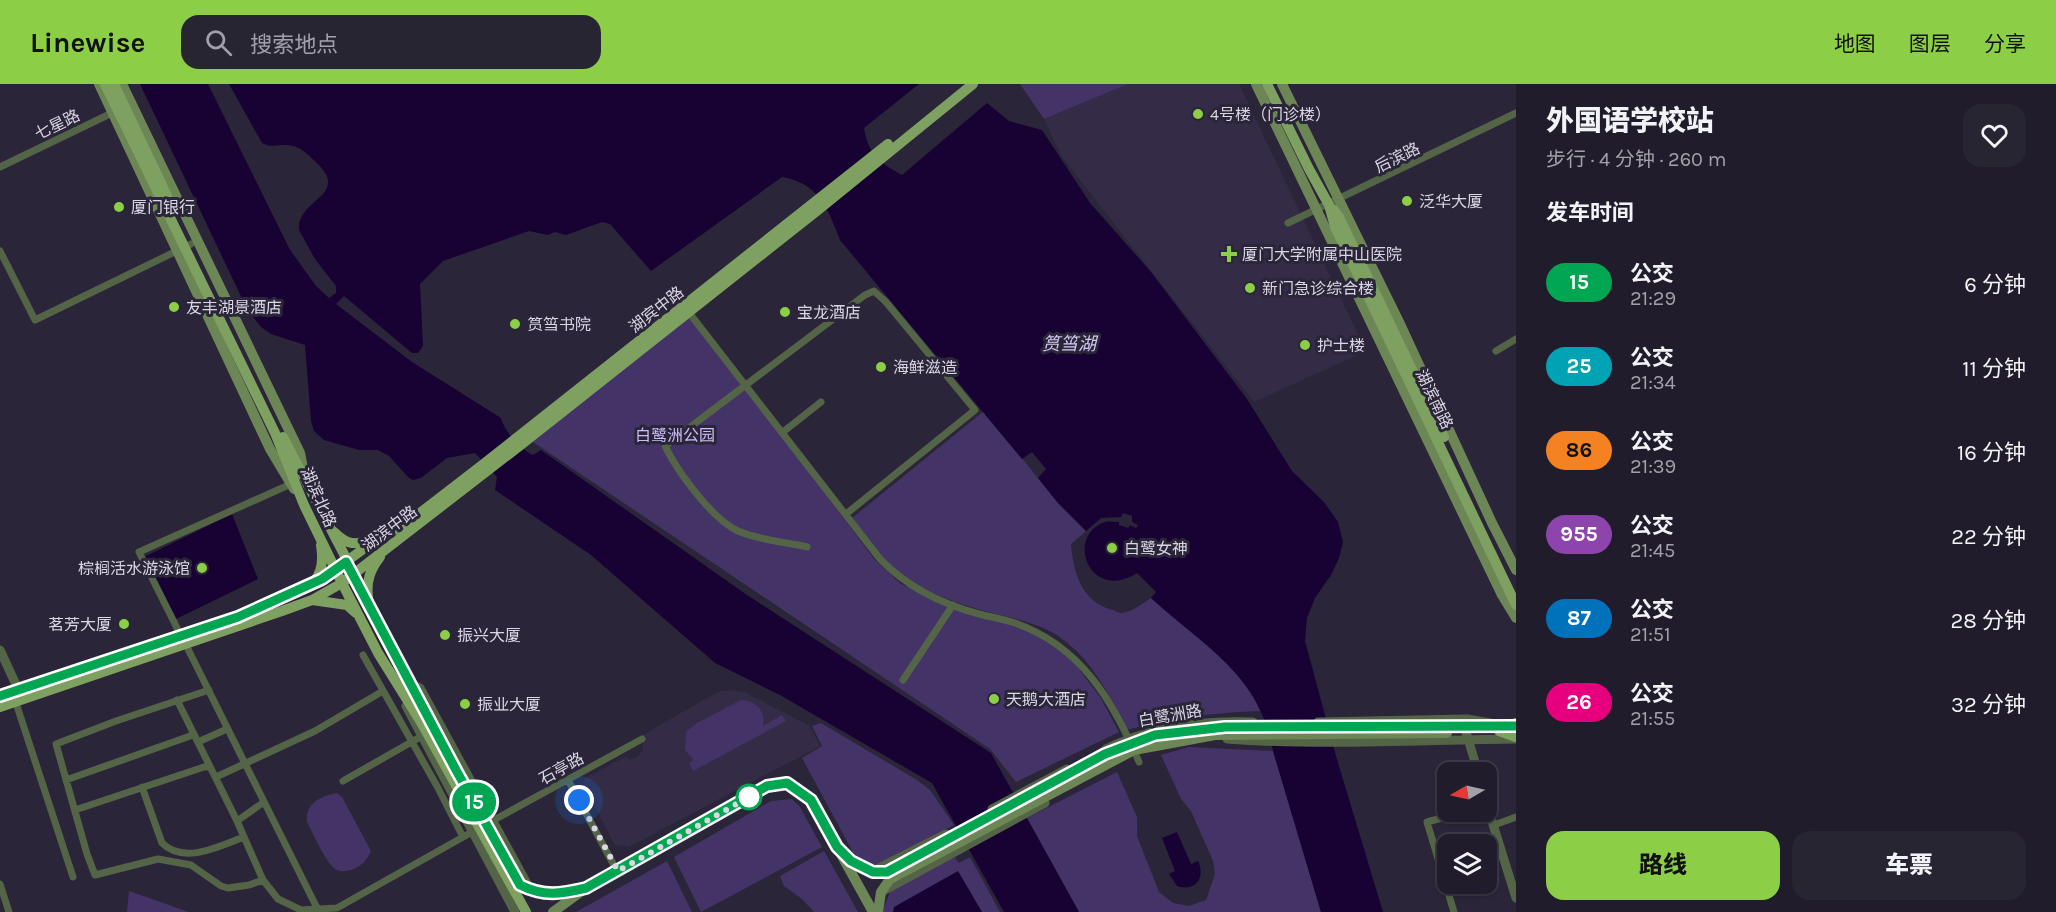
<!DOCTYPE html>
<html lang="zh">
<meta charset="utf-8">
<style>
:root{--surface:#201c2b;--page:#282533;--text:#f1f3f6;--muted:#a2a1a9;--line:#3d3a47;--accent:#8cce45}
body{margin:0;font-family:Karla,"Noto Sans SC",sans-serif;background:var(--page);color:var(--text);height:100vh;display:flex;flex-direction:column;font-size:22px;white-space:nowrap}
*{box-sizing:border-box;margin:0}
p{font-size:20px;color:var(--muted)}
.icon{flex:none;width:33px;height:33px;fill:none;stroke:currentColor;stroke-width:2;stroke-linecap:round;stroke-linejoin:round}
.map{position:relative;flex:1;overflow:hidden}
.details{display:flex;flex-direction:column;background:var(--surface);width:540px}
.details>*{flex:none}
.badge{padding:0 12px;border-radius:20px;font-size:21px;line-height:39px}
.needle{width:39px;rotate:261deg}
.controls{position:absolute;left:1437px;top:678px;display:grid;gap:12px}
.controls a{display:grid;place-items:center;width:60px;height:60px;border-radius:12px;background:var(--surface);box-shadow:0 2px 4px #0004,0 0 0 2px var(--line);font-size:30px}
.you{position:absolute;width:30px;height:30px;margin:-15px;border:4px solid #fff;border-radius:50%;background:#1a73e8;box-shadow:0 0 0 9px #1a73e833}
.map>.badge{position:absolute;translate:-50% -50%;box-shadow:0 0 0 3px #fff}
h2{padding:0 30px;font-size:22px;line-height:54px}
.round{display:grid;place-items:center;flex:none;width:63px;height:63px;border-radius:18px;background:var(--page)}
.overview{display:flex;align-items:center;justify-content:space-between;height:102px;padding:0 30px}
h1{font-size:28px;font-weight:800;line-height:45px}
.action{display:flex;gap:12px;margin-top:auto;padding:12px 30px}
.action a{flex:1;height:69px;border-radius:18px;background:var(--accent);color:#111;font-size:24px;font-weight:800;line-height:69px;text-align:center}
.action a+a{background:var(--page);color:var(--text)}
ul{padding:0;list-style:none}
li{display:flex;align-items:center;gap:18px;height:84px;padding:0 30px}
li div{flex:1}
li b{display:block;font-size:22px}
li em{font-style:normal}
li .badge{min-width:66px;font-weight:700;text-align:center}
header{display:flex;align-items:center;gap:36px;box-sizing:border-box;height:84px;padding:0 30px;background:var(--accent);color:#111}
header strong{font-size:28px}
nav{display:flex;gap:33px;margin-inline-start:auto;font-size:21px}
.search{width:420px;height:54px;background:var(--page);display:flex;align-items:center;gap:15px;box-sizing:border-box;padding:0 21px;border-radius:18px;color:var(--muted);font-size:22px}
main{display:flex;flex:1;min-height:0}
.map>svg:first-child{display:block}
.built{fill:#342c46}
.green{fill:#443367}
.water{fill:#170233}
.lines{fill:none;stroke-linecap:round;stroke-linejoin:round}
.minor{stroke:#546547;stroke-width:7}
.tertiary{stroke:#546547;stroke-width:9}
.secondary{stroke:#6c8656;stroke-width:10}
.primary{stroke:#7ea061;stroke-width:10}
.line-casing{stroke:#fff;stroke-width:14}
.line{stroke:#00a651;stroke-width:9}
.walk{stroke:#dad7e4;stroke-width:6;stroke-dasharray:0 10.8}
.poi-dot{fill:#8cce45;stroke:#2b2539;stroke-width:2}
.stop-dot{fill:#fff;stroke:#00a651;stroke-width:3}
.labels{text-anchor:middle;stroke-width:6;stroke-linejoin:round;paint-order:stroke}
.poi-label{font-size:16px;fill:#dad7e4;stroke:#2b2539;text-anchor:start}
.street-label{font-size:16px;fill:#dad7e4;stroke:#2b2539}
.park-label{font-size:16px;fill:#cdbdf9;stroke:#2b2539}
.water-label{font-size:18px;font-style:italic;fill:#d4caf2;stroke:#2b2539}
</style>
<header>
<strong>Linewise</strong>
<div class="search"><svg class="icon" aria-label="search" viewBox="0 0 24 24"><circle cx="10" cy="10" r="6"/><path d="M15 15l6 6"/></svg>搜索地点</div>
<nav><a>地图</a><a>图层</a><a>分享</a></nav>
</header>
<main>
<div class="map">
<svg width="1516" height="828" viewBox="0 0 1516 828">
<rect width="100%" height="100%" fill="#2b2539"/>
<path class="built" d="M1128 0H1239L1366 267 1254 318 1062 73 1044 35Z
M731 606 744 608 809 641 820 662 629 763 615 761 584 702 585 694 625 673 632 675 637 673 643 666V658L645 656 643 651 705 615 721 607Z"/>
<path class="green" d="M1020 0H1128L1044 35Z
M689 228 875 476 901 500 946 518 1013 538 1044 551 1076 581 1100 613 1119 648 1016 698 990 665 533 358Z
M984 327 1058 419 1086 447 1071 460C1073 488 1082 519 1113 526 1116 527 1119 529 1122 529 1132 528 1143 519 1151 514 1187 547 1243 580 1260 627 1214 629 1171 633 1127 646 1110 612 1093 577 1061 554 1042 540 1015 535 992 529 951 518 914 505 883 474 872 463 862 447 852 434Z
M741 616C756 617 766 626 763 642L782 631 786 637 693 687 689 679 694 676 685 666 686 648 697 639Z
M821 639 917 696 930 706 954 741 879 781 865 779 855 772 802 674 822 662 812 642Z
M1189 663 1273 667 1321 828H1079L1027 734 1117 688 1137 733V752L1159 808 1173 819 1189 822 1206 816 1215 790 1213 777 1191 727 1181 715 1161 671Z
M337 709 342 713 371 767C366 777 362 782 351 786 347 787 342 788 337 786 327 782 313 749 307 738 305 719 321 712 337 709Z
M792 715 800 723 822 763 701 828 674 773 771 717Z
M824 767 858 828H814L802 815 784 802 780 792Z
M954 772 959 779 970 773 1000 828H882L891 806Z
M667 777 692 828H576Z
M129 807 189 828H127Z"/>
<path class="water" d="M140 0H208L290 166 316 202 329 214 336 209V202L315 175 299 146C296 115 352 112 316 78 309 72 302 64 293 62 282 59 271 65 262 59L229 0H919L864 44C868 70 880 79 902 91L987 19 1009 37 1042 46 1090 119 1151 188 1247 315 1292 387 1324 418 1338 438 1343 458 1339 474 1331 491 1315 514 1307 534 1305 557 1336 672 1383 828H1321L1273 667C1260 590 1203 562 1151 514L1156 508 1137 489C1090 519 1064 452 1105 438 1109 437 1115 438 1119 438V441L1128 444 1130 441 1136 444 1138 441 1132 438V432L1123 429 1121 433 1101 434 1086 447 1058 419 1038 394 1046 385 1032 368 1022 375 840 156C828 125 819 99 782 93L651 187 610 140 602 138 566 151 555 148 548 151 529 147 443 177 420 200 423 262 418 269H412L344 212 336 220 412 278 501 334C504 347 521 366 533 371L541 366 747 511 991 669 1079 828H1004L932 699 780 611 715 579 591 471 495 406 497 393 475 369 447 374 421 394 413 396 409 394 389 372 378 366H359L324 356 314 347 311 337 305 261 271 250 261 243 247 225Z
M232 430 258 495 176 535 144 473Z
M1177 748 1191 780 1198 777C1206 794 1195 808 1177 802L1169 790 1175 787 1162 754Z
M958 787 982 828H893L894 823Z"/>
<g class="lines">
<path class="minor" d="M0 83 114 28
M1288 139 1516 29
M0 167 35 236 191 160
M687 226 880 475C907 503 942 520 979 530 991 533 1003 535 1015 539 1081 562 1113 617 1139 678
M1496 267 1516 255
M783 348 821 318
M807 463C785 458 758 456 738 447 712 435 677 387 665 362L865 211 874 207 886 218 975 326 846 430
M181 552 139 468 291 400
M185 559 318 826
M363 571 438 704 463 753
M903 596 953 521
M209 606 116 637 56 660 87 770 95 791 158 775 191 781 221 802 228 804 249 801 263 796
M15 616 73 793
M177 616 237 737
M198 658 227 645
M216 693 315 647 383 607
M66 696 193 651
M568 696 617 787
M343 697 422 652
M142 703 162 759C184 781 220 762 244 753
M264 718 237 737 263 796 278 815 301 826 337 824 472 748
M75 726 204 683H210
M492 737 642 655
M1494 741 1516 733
M0 800 9 828
M1454 828 1427 738 1464 728"/>
<path class="tertiary" d="M0 566 18 605
M411 600 420 604 531 807
M406 622 515 828
M1318 638 1467 635 1490 639
M1466 648 1478 688
M1227 655C1323 662 1420 656 1516 655
M1106 665C1152 642 1202 636 1253 638
M1486 718 1516 814
M992 725 1067 685
M873 787 946 750
M883 807 1045 719"/>
<path class="secondary" d="M99 0 270 365 294 405
M122 0 300 369 304 389
M1256 0 1502 511 1516 534
M1282 0 1401 242 1492 439 1516 486
M837 763C851 778 865 787 887 788L1105 670 1155 651 1225 643 1511 642
M520 801C542 812 557 811 580 806
M553 828 586 804 767 702 787 699 811 716 873 828
M878 828 881 808 890 795 1134 666 1215 651 1447 649"/>
<path class="primary" d="M105 0 275 349 304 421 342 499 378 569 421 638 526 828
M114 0 167 112
M1267 0 1309 85 1329 121 1335 143 1516 521
M1333 125 1339 133 1444 353
M283 353 449 672
M334 448C348 462 355 461 374 455
M314 497C323 488 323 474 321 461
M368 514C366 497 370 486 380 473
M312 516 347 521 356 529
M0 612 238 533 322 495 380 453 407 439 481 382 888 60
M0 623 282 527 312 516 342 499 522 360 818 126 973 0
M1504 643 1516 639
M1499 647 1516 653
M502 770 520 801"/>
</g>
<g class="lines">
<g class="line-casing">
<path id="line" d="M0 612 238 533 322 495 346 478 456 686 520 801C544 813 561 810 586 804L767 702 787 699 811 716 837 763 851 777 873 788H887L1105 670 1155 651 1225 643 1516 642"/>
</g>
<use href="#line" class="line"/>
<path class="walk" d="M579 716 618 787 749 713"/>
</g>
<g class="poi-dot">
<circle cx="1198" cy="30" r="6"/>
<circle cx="1407" cy="117" r="6"/>
<circle cx="119" cy="123" r="6"/>
<path d="M1226 161h6v6h6v6h-6v6h-6v-6h-6v-6h6z"/>
<circle cx="1250" cy="204" r="6"/>
<circle cx="174" cy="223" r="6"/>
<circle cx="785" cy="228" r="6"/>
<circle cx="515" cy="240" r="6"/>
<circle cx="1305" cy="261" r="6"/>
<circle cx="881" cy="283" r="6"/>
<circle cx="1112" cy="464" r="6"/>
<circle cx="202" cy="484" r="6"/>
<circle cx="124" cy="540" r="6"/>
<circle cx="445" cy="551" r="6"/>
<circle cx="994" cy="615" r="6"/>
<circle cx="465" cy="620" r="6"/>
</g>
<circle class="stop-dot" cx="749" cy="713" r="12"/>
<g class="labels">
<g class="poi-label">
<text x="1210" y="36">4号楼（门诊楼）</text>
<text x="1419" y="123">泛华大厦</text>
<text x="131" y="129">厦门银行</text>
<text x="1242" y="176">厦门大学附属中山医院</text>
<text x="1262" y="210">新门急诊综合楼</text>
<text x="186" y="229">友丰湖景酒店</text>
<text x="797" y="234">宝龙酒店</text>
<text x="527" y="246">筼筜书院</text>
<text x="1317" y="267">护士楼</text>
<text x="893" y="289">海鲜滋造</text>
<text x="1124" y="470">白鹭女神</text>
<text x="190" y="490" text-anchor="end">棕榈活水游泳馆</text>
<text x="112" y="546" text-anchor="end">茗芳大厦</text>
<text x="457" y="557">振兴大厦</text>
<text x="1006" y="621">天鹅大酒店</text>
<text x="477" y="626">振业大厦</text>
</g>
<g class="street-label">
<text transform="translate(57 40) rotate(-26)" y="6">七星路</text>
<text transform="translate(1397 73) rotate(-26)" y="6">后滨路</text>
<text transform="translate(656 225) rotate(-38)" y="6">湖宾中路</text>
<text transform="translate(1435 315) rotate(64)" y="6">湖滨南路</text>
<text transform="translate(319 413) rotate(66)" y="6">湖滨北路</text>
<text transform="translate(389 444) rotate(-37)" y="6">湖滨中路</text>
<text transform="translate(1170 631) rotate(-10)" y="6">白鹭洲路</text>
<text transform="translate(561 684) rotate(-29)" y="6">石亭路</text>
</g>
<g class="park-label">
<text x="675" y="357">白鹭洲公园</text>
</g>
<g class="water-label">
<text x="1069" y="266">筼筜湖</text>
</g>
</g>
</svg>
<div class="controls">
<a><svg class="needle" viewBox="-14 -14 28 28"><path d="M0-13l5 13h-10z" fill="#e53935"/><path d="M0 13l5-13h-10z" fill="#a2a1a9"/></svg></a>
<a><svg class="icon" aria-label="layers" viewBox="0 0 24 24"><path d="M12 4l9 5-9 5-9-5zM3 14l9 5 9-5"/></svg></a>
</div>
<div class="you" style="left:579px;top:716px"></div>
<b class="badge" style="left:474px;top:718px;background:#00a651;color:#fff">15</b>
</div>
<section class="details">
<div class="overview"><div><h1>外国语学校站</h1><p>步行 · 4 分钟 · 260 m</p></div><a class="round"><svg class="icon" aria-label="heart" viewBox="0 0 24 24"><path d="M12 20l-8-8c-3-5 5-10 8-4 3-6 11-1 8 4z"/></svg></a></div>
<h2>发车时间</h2>
<ul>
<li><span class="badge" style="background:#00a651;color:#fff">15</span><div><b>公交</b><p>21:29</p></div><em>6 分钟</em></li>
<li><span class="badge" style="background:#00a3b4;color:#fff">25</span><div><b>公交</b><p>21:34</p></div><em>11 分钟</em></li>
<li><span class="badge" style="background:#f58220;color:#111">86</span><div><b>公交</b><p>21:39</p></div><em>16 分钟</em></li>
<li><span class="badge" style="background:#8e44ad;color:#fff">955</span><div><b>公交</b><p>21:45</p></div><em>22 分钟</em></li>
<li><span class="badge" style="background:#0072bc;color:#fff">87</span><div><b>公交</b><p>21:51</p></div><em>28 分钟</em></li>
<li><span class="badge" style="background:#e6007e;color:#fff">26</span><div><b>公交</b><p>21:55</p></div><em>32 分钟</em></li>
</ul>
<div class="action"><a>路线</a><a>车票</a></div>
</section>
</main>
